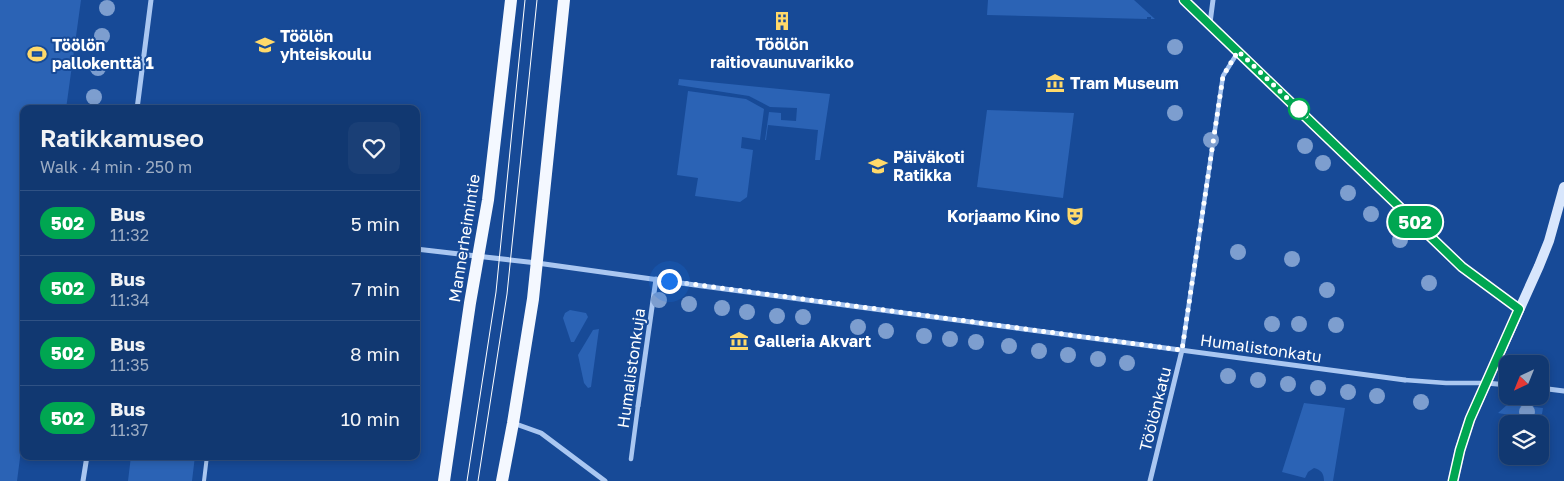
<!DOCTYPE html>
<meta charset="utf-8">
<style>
:root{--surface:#113871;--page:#1a3f76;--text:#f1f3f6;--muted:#9cacc3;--line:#305284}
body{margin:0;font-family:"Golos Text",sans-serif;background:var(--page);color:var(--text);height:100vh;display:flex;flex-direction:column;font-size:19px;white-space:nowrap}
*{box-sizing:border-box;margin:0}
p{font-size:16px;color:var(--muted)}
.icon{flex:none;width:28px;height:28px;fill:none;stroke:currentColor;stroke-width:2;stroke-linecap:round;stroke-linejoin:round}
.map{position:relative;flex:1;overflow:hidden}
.sheet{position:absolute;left:20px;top:105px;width:400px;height:355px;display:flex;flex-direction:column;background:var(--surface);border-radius:10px;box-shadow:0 2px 8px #0003,0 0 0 1px var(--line)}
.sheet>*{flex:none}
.badge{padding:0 10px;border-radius:16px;font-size:18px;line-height:32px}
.needle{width:32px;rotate:223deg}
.buttons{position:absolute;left:1499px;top:355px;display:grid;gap:10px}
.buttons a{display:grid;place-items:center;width:50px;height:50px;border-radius:10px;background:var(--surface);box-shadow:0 2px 8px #0003,0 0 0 1px var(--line);font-size:25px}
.you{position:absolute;width:25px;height:25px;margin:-12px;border:4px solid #fff;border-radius:50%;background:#1a73e8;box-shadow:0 0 0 8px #1a73e833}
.map>.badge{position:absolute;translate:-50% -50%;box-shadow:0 0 0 2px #fff}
.round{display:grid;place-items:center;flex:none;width:52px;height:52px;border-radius:10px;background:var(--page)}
.headline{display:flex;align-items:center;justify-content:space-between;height:85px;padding:0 20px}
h1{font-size:24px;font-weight:600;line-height:38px}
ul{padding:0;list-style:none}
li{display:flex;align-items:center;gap:15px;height:65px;padding:0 20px;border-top:1px solid var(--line)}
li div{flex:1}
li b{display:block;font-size:19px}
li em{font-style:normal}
li .badge{min-width:55px;font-weight:700;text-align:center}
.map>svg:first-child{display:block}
.green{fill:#2b63b5}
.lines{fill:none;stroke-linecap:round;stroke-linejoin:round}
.service{stroke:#aac7f1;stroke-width:4}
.pedestrian{stroke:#aac7f1;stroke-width:4.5}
.minor{stroke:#aac7f1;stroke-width:5}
.tertiary{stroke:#aac7f1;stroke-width:9}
.secondary{stroke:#d8e6fc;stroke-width:10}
.primary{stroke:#f4f8ff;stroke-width:12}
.tram{stroke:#fff;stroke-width:1}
.tree{fill:#7d9ecf}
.line-casing{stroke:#fff;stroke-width:11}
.line{stroke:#00a651;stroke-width:8}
.walk{stroke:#fff;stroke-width:5;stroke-dasharray:0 9}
.stop-dot{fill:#fff;stroke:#00a651;stroke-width:2.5}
.labels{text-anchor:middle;stroke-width:4;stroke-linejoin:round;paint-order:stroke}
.poi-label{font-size:16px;font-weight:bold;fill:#fff;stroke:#174a97;text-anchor:start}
.street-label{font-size:16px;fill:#fff;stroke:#174a97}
</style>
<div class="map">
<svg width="1564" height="481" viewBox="0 0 1564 481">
<rect width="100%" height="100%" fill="#174a97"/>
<path class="green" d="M0 0H81L66 109H24V427L17 481H0Z
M988 0H1134L1155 19H1151V17H1147V19L987 15Z
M679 79 830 94 820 160H815L818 130 768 125 766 140H765L769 112 781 113V120L796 121 797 108 770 107 749 96 678 85Z
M688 91 746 99 764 109 760 140 742 137 741 148 753 150 747 197 740 202 695 196 698 178 677 175Z
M987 110 1074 113 1063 198 977 187Z
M570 310 586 313 588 317 574 342H571L563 318 565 313Z
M599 329 591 387 588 388 584 383 578 355 593 330Z
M1304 403 1345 408 1333 481H1324C1324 473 1321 470 1314 468L1308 472 1305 478 1282 472Z
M1508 404 1543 408 1542 414 1534 419 1498 413Z
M131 456H195L192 481H128Z"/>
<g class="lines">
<path class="service" d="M204 481 207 456"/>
<path class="pedestrian" d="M1182 350 1223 76 1238 52
M1405 380 1446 383H1486
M631 459 638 406"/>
<path class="minor" d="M1210 23 1213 0
M137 109 151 0
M416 249 537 263 695 285 1405 380
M1486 383 1508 385
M1540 388 1564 391
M638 406 656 279
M513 423 541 433 605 481
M83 481 87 456
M1150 481 1182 350"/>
<path class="tertiary" d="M1184 0 1462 267 1519 309"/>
<path class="secondary" d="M1453 481 1460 450 1470 419 1539 266 1549 241 1564 187"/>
<path class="primary" d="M444 481 470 303 488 200 511 0
M502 481 513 423 533 299 564 0"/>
<path class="tram" d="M467 481 496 292 525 0
M478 481 507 294 537 0"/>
</g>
<g class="tree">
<circle cx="107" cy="8" r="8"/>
<circle cx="102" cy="36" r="8"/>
<circle cx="1175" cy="47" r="8"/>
<circle cx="98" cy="68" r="8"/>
<circle cx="94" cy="97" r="8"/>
<circle cx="1175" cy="113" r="8"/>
<circle cx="1211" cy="140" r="8"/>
<circle cx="1305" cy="146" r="8"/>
<circle cx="1323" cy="163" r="8"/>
<circle cx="1348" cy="193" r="8"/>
<circle cx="1371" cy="214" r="8"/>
<circle cx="1400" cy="240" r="8"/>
<circle cx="1238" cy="252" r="8"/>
<circle cx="1292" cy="259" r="8"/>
<circle cx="1429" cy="283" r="8"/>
<circle cx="1327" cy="290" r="8"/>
<circle cx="659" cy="300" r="8"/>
<circle cx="689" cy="304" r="8"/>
<circle cx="722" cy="308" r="8"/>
<circle cx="747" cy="312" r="8"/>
<circle cx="777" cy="316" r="8"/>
<circle cx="803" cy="317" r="8"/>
<circle cx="1272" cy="324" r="8"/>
<circle cx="1299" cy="324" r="8"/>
<circle cx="1336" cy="325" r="8"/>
<circle cx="858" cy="327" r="8"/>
<circle cx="886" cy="331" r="8"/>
<circle cx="924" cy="336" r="8"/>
<circle cx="950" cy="339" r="8"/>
<circle cx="976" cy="342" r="8"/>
<circle cx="1009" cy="346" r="8"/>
<circle cx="1039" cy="351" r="8"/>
<circle cx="1068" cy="355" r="8"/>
<circle cx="1098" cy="359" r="8"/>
<circle cx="1127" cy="363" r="8"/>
<circle cx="1228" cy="376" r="8"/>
<circle cx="1258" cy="380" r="8"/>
<circle cx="1288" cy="384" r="8"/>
<circle cx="1318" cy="388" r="8"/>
<circle cx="1348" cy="392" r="8"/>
<circle cx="1377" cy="396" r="8"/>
<circle cx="1421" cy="402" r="8"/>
<circle cx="1527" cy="412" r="8"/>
</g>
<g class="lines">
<g class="line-casing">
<path id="line" d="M1184 0 1462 267 1519 309 1470 419 1460 450 1453 481"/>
</g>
<use href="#line" class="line"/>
<path class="walk" d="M669 281 1182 350 1223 76 1238 51 1306 116 1299 109"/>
</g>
<defs>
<g id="building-bare" transform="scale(1.5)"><path d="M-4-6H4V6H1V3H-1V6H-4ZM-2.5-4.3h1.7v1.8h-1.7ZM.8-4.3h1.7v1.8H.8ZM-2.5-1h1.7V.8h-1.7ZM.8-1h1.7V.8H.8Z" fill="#ffd96a" stroke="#174a97" stroke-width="2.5" paint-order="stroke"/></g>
<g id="school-bare" transform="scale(1.5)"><path d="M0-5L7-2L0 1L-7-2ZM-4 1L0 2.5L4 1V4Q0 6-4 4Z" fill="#ffd96a" stroke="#174a97" stroke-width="2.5" paint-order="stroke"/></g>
<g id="stadium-bare" transform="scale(1.5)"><path d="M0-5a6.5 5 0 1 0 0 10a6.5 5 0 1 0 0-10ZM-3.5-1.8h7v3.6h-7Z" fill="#ffd96a" stroke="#174a97" stroke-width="2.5" paint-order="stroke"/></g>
<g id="museum-bare" transform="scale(1.5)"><path d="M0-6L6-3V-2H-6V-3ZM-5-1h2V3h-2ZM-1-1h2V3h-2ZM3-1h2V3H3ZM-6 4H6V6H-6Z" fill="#ffd96a" stroke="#174a97" stroke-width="2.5" paint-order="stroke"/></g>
<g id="theatre-bare" transform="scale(1.5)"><path d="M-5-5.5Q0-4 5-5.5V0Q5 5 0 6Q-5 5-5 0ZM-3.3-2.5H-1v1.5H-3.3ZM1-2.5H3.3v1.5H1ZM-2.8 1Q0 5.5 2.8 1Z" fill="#ffd96a" stroke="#174a97" stroke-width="2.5" paint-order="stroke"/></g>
</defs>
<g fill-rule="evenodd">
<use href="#building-bare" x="782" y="21"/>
<use href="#school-bare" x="265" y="45"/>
<use href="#stadium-bare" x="37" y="54"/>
<use href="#museum-bare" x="1055" y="83"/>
<use href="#school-bare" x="878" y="166"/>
<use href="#theatre-bare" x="1075" y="216"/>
<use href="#museum-bare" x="739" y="341"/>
</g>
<circle class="stop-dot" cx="1299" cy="109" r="10"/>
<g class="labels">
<g class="poi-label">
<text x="280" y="42">Töölön<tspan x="280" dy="18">yhteiskoulu</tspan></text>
<text x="782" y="50" text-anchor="middle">Töölön<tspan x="782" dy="18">raitiovaunuvarikko</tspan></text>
<text x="52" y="51">Töölön<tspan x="52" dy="18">pallokenttä 1</tspan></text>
<text x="1070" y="89">Tram Museum</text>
<text x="893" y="163">Päiväkoti<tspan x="893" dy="18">Ratikka</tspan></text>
<text x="1060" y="222" text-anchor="end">Korjaamo Kino</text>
<text x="754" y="347">Galleria Akvart</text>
</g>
<g class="street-label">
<text transform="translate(464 238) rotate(-81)" y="6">Mannerheimintie</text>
<text transform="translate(1261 348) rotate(8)" y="6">Humalistonkatu</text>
<text transform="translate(631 368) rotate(-82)" y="6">Humalistonkuja</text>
<text transform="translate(1155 409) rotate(-76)" y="6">Töölönkatu</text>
</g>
</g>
</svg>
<div class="buttons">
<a><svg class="needle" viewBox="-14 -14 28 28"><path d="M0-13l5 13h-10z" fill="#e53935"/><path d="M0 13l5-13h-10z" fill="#9cacc3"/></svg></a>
<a><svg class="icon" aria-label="layers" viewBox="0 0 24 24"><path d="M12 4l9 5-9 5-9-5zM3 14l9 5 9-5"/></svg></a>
</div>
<div class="you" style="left:669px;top:281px"></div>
<b class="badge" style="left:1415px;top:222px;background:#00a651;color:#fff">502</b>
<section class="sheet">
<div class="headline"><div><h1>Ratikkamuseo</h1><p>Walk · 4 min · 250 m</p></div><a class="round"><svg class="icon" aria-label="heart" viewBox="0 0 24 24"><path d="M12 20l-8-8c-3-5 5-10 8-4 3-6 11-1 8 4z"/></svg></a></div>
<ul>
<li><span class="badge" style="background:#00a651;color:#fff">502</span><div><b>Bus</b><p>11:32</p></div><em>5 min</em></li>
<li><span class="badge" style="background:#00a651;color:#fff">502</span><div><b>Bus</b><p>11:34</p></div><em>7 min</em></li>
<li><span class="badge" style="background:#00a651;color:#fff">502</span><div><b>Bus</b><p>11:35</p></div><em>8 min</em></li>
<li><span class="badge" style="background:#00a651;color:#fff">502</span><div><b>Bus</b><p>11:37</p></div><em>10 min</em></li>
</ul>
</section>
</div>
